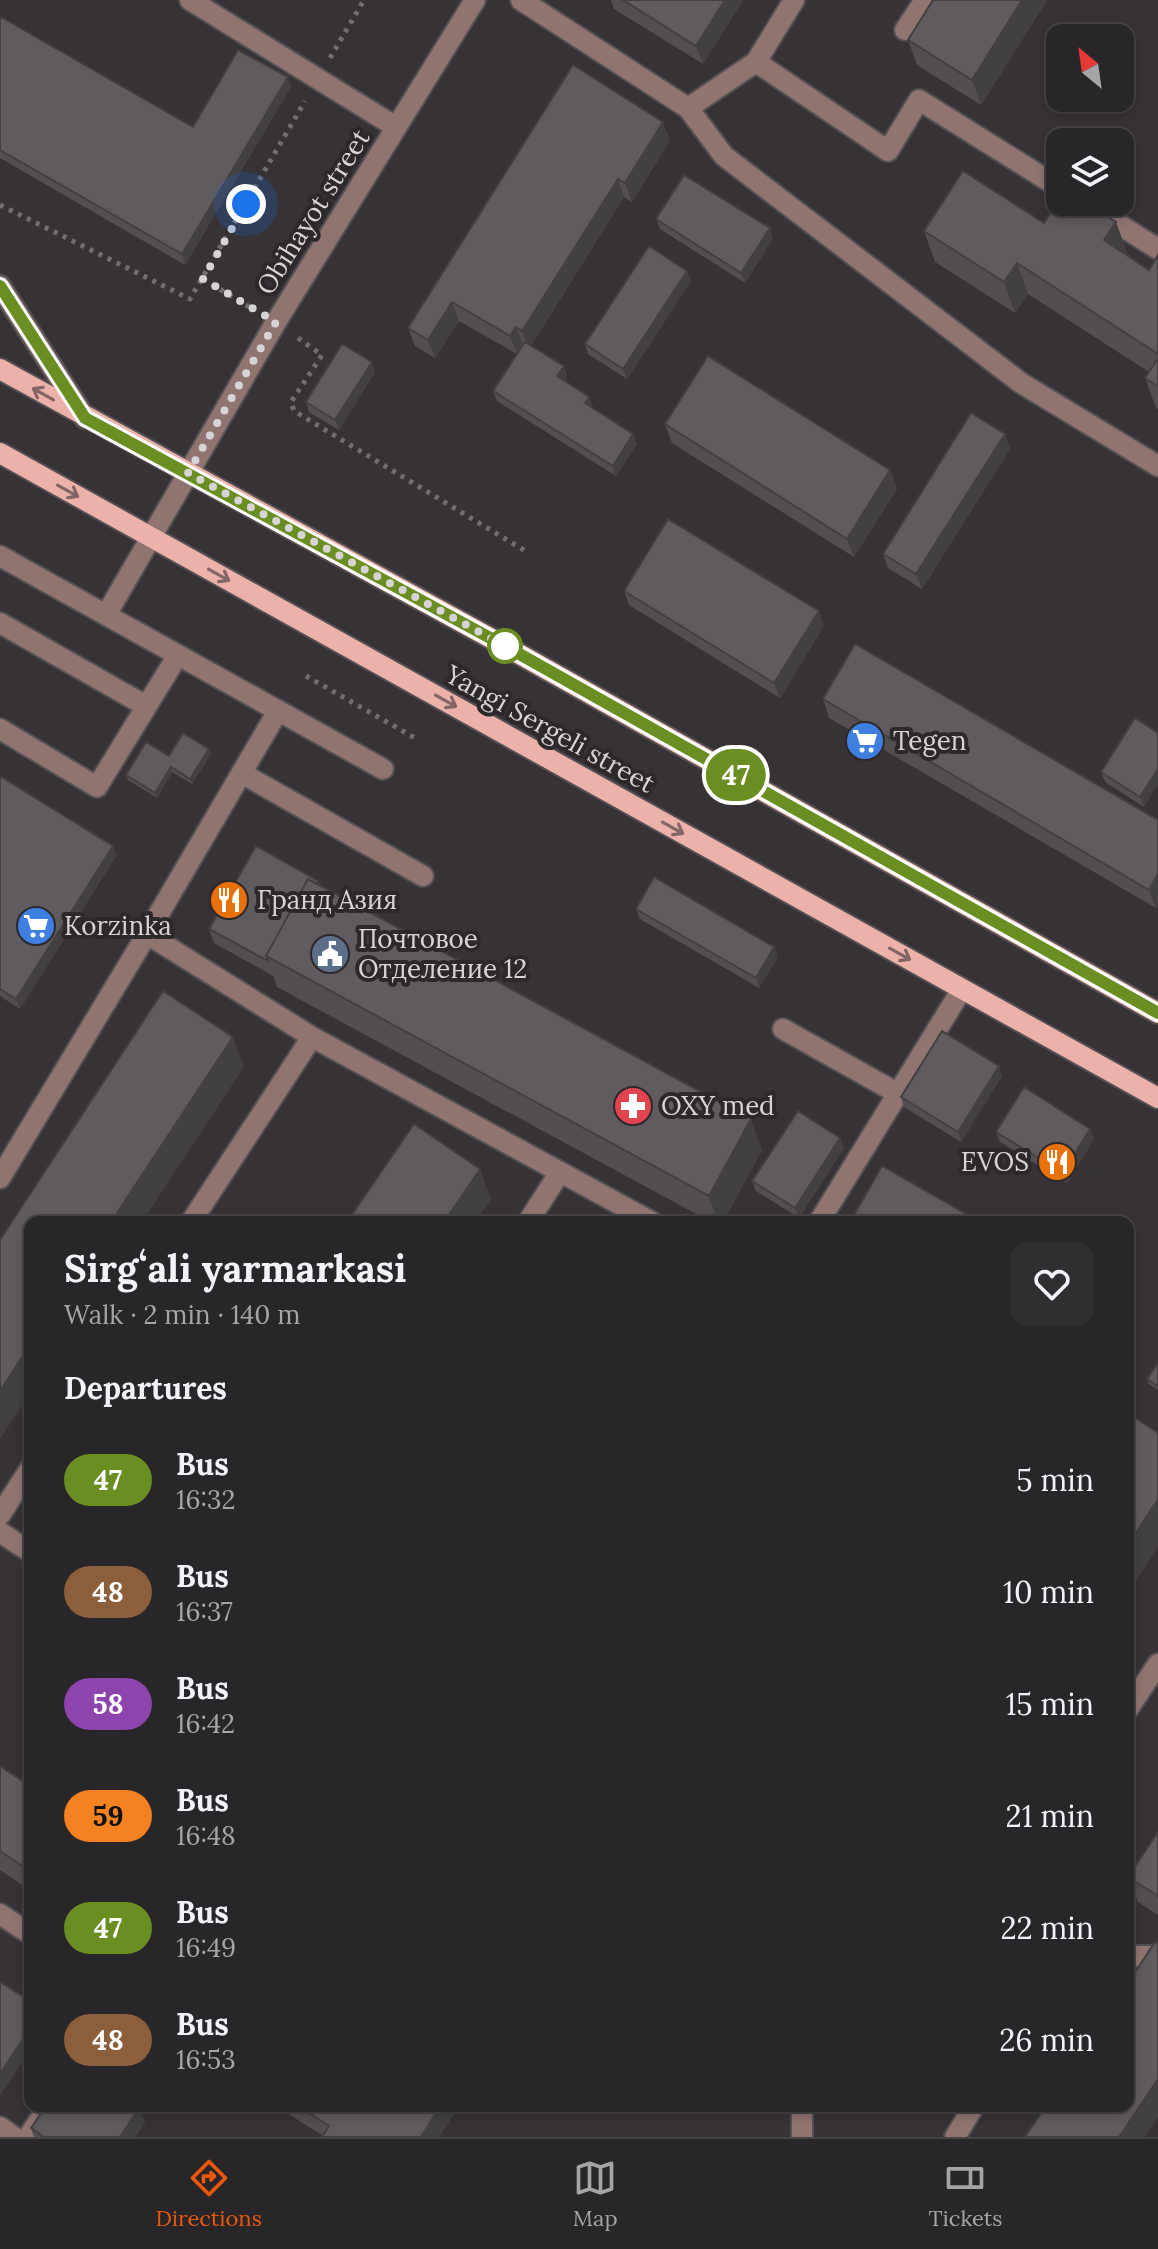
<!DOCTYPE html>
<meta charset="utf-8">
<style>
:root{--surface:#282628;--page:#302e30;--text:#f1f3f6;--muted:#a5a5a8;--line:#444345;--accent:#ea580c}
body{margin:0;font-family:Lora,serif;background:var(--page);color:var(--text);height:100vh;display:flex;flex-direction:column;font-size:30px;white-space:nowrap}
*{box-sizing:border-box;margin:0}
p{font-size:26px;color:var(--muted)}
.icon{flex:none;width:44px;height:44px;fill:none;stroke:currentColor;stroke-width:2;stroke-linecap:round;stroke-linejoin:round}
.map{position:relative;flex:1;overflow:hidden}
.details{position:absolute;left:24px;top:1216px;width:1110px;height:896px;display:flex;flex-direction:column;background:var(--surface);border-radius:16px;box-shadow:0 4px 12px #0003,0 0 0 2px var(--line)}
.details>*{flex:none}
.badge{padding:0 16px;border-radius:26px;font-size:28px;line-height:52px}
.needle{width:52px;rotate:331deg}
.buttons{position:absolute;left:1046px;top:24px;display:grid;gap:16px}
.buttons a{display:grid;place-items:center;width:88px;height:88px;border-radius:16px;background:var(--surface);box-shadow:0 4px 12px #0003,0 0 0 2px var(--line);font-size:40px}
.you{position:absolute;width:40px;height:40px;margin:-20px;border:6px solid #fff;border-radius:50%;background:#1a73e8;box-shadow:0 0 0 12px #1a73e833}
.map>.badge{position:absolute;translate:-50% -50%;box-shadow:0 0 0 4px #fff}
h2{padding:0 40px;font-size:30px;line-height:72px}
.round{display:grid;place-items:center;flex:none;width:84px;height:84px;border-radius:16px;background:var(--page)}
.summary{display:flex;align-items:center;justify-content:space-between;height:136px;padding:0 40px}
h1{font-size:38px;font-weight:700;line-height:60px}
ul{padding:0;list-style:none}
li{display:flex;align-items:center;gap:24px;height:112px;padding:0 40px}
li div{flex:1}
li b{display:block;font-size:30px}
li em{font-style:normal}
li .badge{min-width:88px;font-weight:700;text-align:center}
.tab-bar{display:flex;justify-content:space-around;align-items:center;height:112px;border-top:2px solid var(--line);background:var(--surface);font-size:22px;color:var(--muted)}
.tab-bar a{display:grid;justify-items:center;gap:4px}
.tab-bar .on{color:var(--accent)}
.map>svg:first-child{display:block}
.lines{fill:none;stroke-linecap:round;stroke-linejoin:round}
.minor-casing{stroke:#534f53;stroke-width:24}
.major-casing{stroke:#534f53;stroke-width:24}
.path{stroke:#716e71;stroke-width:5;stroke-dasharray:4 6;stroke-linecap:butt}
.minor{stroke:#907470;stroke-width:20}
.major{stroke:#ecb2aa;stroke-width:20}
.wall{fill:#534e51}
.shaded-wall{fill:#434042}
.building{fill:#605b5e;stroke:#434042;stroke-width:2}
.oneway{stroke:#826665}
.line-casing{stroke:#fff;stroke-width:18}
.line{stroke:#6b8e23;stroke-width:12}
.walk{stroke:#d6d4d6;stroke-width:8;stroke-dasharray:0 14.4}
.stop-dot{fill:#fff;stroke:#6b8e23;stroke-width:4}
.labels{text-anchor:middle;stroke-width:8;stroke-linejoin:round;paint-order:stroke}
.street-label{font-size:26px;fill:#d6d4d6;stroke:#2c282c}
.poi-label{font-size:26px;fill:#d6d4d6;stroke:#2c282c;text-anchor:start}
</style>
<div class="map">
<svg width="1158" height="2137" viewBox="0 0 1158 2137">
<rect width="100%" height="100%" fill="#363236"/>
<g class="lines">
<g class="minor-casing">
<path id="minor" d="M190 0 396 127
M521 0 688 108 756 62 794 0
M905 30 925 0
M756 62 888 151 919 100 1060 188
M688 108 724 156 1021 383 1158 466
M1083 202 1158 249
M0 286 85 418
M0 556 383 769
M106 615 276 322 475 0
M0 623 146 706
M278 711 147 934 312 1037
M0 729 97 787 178 655
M243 774 423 876
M783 1029 897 1093
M0 1178 147 934
M191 1222 312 1037 652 1222
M528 1222 560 1172
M819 1222 962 989
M0 1515 30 1469
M0 1532 30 1552
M1128 1709 1158 1664
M0 1914 30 1934
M1128 1956H1158
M0 2127 14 2137
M28 2137 49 2106
M802 2137V2106
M955 2137 974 2106"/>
</g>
<g class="major-casing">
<path id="major" d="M0 369 505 646 1158 1013
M0 453 1158 1098"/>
</g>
<path class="path" d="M330 58 364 0
M0 205 190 299 305 101
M203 279 253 309
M298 338 322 355 291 402 294 411 527 552
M306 676 415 738"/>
<use href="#minor" class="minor"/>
<use href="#major" class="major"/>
</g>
<path class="wall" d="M611 0H743L703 64 614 9Z
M1047 0 981 105 917 65 908 40Z
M0 20 193 127 288 77 291 87 185 265 0 158Z
M670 140 632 202 624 197 531 346 564 366 567 376 564 381 589 397 592 408 633 434 637 444 616 476 497 401 493 391 517 354 459 321 435 358 415 346 408 328Z
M656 219 773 238 745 283 660 229Z
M1116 222 1127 253 1126 255 1149 270 1158 255V409L1156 408 1145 378 1149 372 1028 294 1015 313 935 262 924 231 1044 223Z
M687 271 691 281 627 379 588 354 585 344Z
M375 372 339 430 309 412 306 402Z
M665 424 890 470 897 489 854 557 672 443Z
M1010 449 922 589 888 568 883 554Z
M624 591 824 626 780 698 629 605Z
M823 699 1158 820V904L1156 908 829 718Z
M1158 733V784L1144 807 1105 782 1101 772Z
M209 749 211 754 192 784 172 772 157 798 128 780 126 775 169 756Z
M0 776 113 846 116 856 20 1009 0 996Z
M318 881 320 885 762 1150 723 1222H711L277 987 273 976 214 943 209 929Z
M636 909 778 957 759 988 640 919Z
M999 1066 1002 1076 961 1142 904 1107 901 1097Z
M996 1132 1094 1139 1067 1183 1000 1142Z
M840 1138 844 1148 799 1218 756 1191 752 1181Z
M1158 1363V1390L1149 1384 1147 1379Z
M0 1766 30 1786V1890L0 1870Z
M1158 1832V1915L1138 1902 1128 1877Z
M46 2106H139L145 2123 135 2137H34L31 2128Z
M276 2106H459L439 2137 323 2136Z"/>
<path class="shaded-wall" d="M725 0H743L703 64 696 46Z
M1022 0H1047L981 105 972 80Z
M288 77 291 87 185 265 182 254Z
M663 122 670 140 632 202 625 183Z
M618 179 624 197 529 349 522 331Z
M1116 222 1127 253 1115 271 1104 240Z
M770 228 773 238 745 283 741 273Z
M1017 263 1028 294 1015 313 1004 282Z
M687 271 691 281 627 379 623 369Z
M452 302 459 321 435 358 428 340Z
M516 327 523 345 517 354 510 336Z
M372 362 375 372 339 430 335 420Z
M564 366 567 376 560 387 557 376Z
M589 397 593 407 588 413 585 403Z
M633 434 637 444 616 476 613 466Z
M1005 434 1010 449 922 589 916 574Z
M890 470 897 489 854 557 847 539Z
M819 611 824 626 780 698 774 683Z
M209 749 211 754 192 784 190 779Z
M171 767 172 772 157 798 155 793Z
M1158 769V784L1144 807 1140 797Z
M113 846 116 856 20 1009 16 999Z
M1158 874V904L1156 908 1149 890Z
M774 947 778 957 759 988 756 978Z
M233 1037 244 1067 142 1222H111Z
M999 1066 1002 1076 961 1142 958 1132Z
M751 1119 762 1150 723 1222H718L709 1196Z
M1090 1129 1094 1139 1067 1183 1063 1173Z
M840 1138 844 1148 799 1218 795 1208Z
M480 1169 491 1199 476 1222H444Z
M30 1345V1393L0 1439V1391Z
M1158 1499V1547L1128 1593V1545Z
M30 2028V2050L0 2096V2074Z
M1158 2079V2117L1145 2137H1119Z
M440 2106H459L439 2137H421Z
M139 2108 145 2123 135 2137H120Z"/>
<path class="building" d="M623 0H725L696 46Z
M933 0H1022L972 80 908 40Z
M1 17 193 127 238 50 288 77 182 254 0 150V20Z
M573 65 663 122 625 183 618 179 522 331 516 327 510 336 452 302 428 340 408 328Z
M963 171 1044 223 1060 198V202H1085L1116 222 1104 240 1149 270 1158 255V354L1017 263 1004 282 924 231Z
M684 175 770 228 741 273 656 219Z
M649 246 687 271 623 369 585 344Z
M525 342 564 366 557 376 589 397 585 403 633 434 613 466 493 391Z
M342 344 372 362 335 420 306 402Z
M708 356 890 470 847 539 665 424Z
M1158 358V386L1145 378Z
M971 413 1005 434 916 574 883 554Z
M668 519 819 611 774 683 624 591Z
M855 644 1158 820V874L1149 890 823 699Z
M1135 718 1158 733V769L1140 797 1101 772Z
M183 733 209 749 190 779 171 767 155 793 126 775 146 742 169 756Z
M0 776 113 846 16 999 0 989Z
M256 846 318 881 317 884 308 879 266 956 268 961 209 929Z
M654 877 774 947 756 978 636 909Z
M308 879 751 1119 709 1196 266 956Z
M163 991 233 1037 111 1222H30V1345L0 1391V1240Z
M942 1031 999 1066 958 1132 901 1097Z
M1024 1087 1090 1129 1063 1173 996 1132Z
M798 1111 840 1138 795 1208 752 1181Z
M414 1124 480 1169 444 1222H347Z
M882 1166 980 1222H850Z
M1158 1363V1386L1147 1379Z
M1128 1413 1158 1433V1499L1128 1545Z
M0 1766 30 1786V1871L0 1851Z
M1158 1832V1896L1128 1877Z
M1155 1942 1158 1944V2079L1119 2137H1025L1046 2106H1128V1983Z
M0 1982 30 2001V2028L0 2074Z
M46 2106H136L139 2108 120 2137H44L31 2128Z
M298 2106H440L421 2137H322L329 2126Z"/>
<defs><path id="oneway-shaft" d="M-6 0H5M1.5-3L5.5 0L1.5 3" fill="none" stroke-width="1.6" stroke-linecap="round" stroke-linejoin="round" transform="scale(2)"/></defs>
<g class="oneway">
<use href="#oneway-shaft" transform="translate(43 394) rotate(-151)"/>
<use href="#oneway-shaft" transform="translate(68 491) rotate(29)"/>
<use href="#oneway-shaft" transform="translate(219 575) rotate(29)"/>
<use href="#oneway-shaft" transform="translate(446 701) rotate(29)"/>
<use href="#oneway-shaft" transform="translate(673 828) rotate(29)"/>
<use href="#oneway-shaft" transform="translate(900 954) rotate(29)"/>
</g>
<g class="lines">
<g class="line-casing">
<path id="line" d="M0 286 85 418 505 646 1158 1013"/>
</g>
<use href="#line" class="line"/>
<path class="walk" d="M246 204 203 279 276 322 188 473 505 646"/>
</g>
<defs>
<g id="supermarket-disc" transform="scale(2)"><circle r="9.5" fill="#3f7fe0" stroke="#2c282c"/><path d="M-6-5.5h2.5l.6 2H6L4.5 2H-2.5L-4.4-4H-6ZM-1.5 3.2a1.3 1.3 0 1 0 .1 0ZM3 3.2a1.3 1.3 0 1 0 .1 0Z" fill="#fff"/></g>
<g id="restaurant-disc" transform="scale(2)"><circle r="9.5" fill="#e8710a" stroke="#2c282c"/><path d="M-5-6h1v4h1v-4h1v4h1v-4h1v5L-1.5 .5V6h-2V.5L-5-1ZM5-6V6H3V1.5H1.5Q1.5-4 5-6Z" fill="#fff"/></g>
<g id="civic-disc" transform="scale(2)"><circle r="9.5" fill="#5c6f8a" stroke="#2c282c"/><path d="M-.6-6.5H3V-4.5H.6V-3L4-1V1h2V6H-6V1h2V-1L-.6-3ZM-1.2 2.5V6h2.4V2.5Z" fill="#fff"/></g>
<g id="pharmacy-disc" transform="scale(2)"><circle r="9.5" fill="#e0444e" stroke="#2c282c"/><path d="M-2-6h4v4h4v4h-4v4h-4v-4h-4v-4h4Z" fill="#fff"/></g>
</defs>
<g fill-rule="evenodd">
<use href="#supermarket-disc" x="865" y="741"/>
<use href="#restaurant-disc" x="229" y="900"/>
<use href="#supermarket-disc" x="36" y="926"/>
<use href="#civic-disc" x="330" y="954"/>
<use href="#pharmacy-disc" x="633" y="1106"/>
<use href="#restaurant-disc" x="1057" y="1162"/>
</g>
<circle class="stop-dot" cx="505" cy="646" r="16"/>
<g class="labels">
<g class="street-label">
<text transform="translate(313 212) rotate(-58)" y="9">Obihayot street</text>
<text transform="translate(550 729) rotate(29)" y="9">Yangi Sergeli street</text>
</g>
<g class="poi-label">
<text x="893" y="750">Tegen</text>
<text x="257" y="909">Гранд Азия</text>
<text x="64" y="935">Korzinka</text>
<text x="358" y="948">Почтовое<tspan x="358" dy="30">Отделение 12</tspan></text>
<text x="661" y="1115">OXY med</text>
<text x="1029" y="1171" text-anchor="end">EVOS</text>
</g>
</g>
</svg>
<div class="buttons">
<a><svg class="needle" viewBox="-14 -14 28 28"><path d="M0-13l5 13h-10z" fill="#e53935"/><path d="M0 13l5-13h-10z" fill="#a5a5a8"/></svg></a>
<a><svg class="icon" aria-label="layers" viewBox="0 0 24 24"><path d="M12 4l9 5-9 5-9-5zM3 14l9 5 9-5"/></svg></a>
</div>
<div class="you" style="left:246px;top:204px"></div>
<b class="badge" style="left:736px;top:775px;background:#6b8e23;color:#fff">47</b>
<section class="details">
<div class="summary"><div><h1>Sirgʻali yarmarkasi</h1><p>Walk · 2 min · 140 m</p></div><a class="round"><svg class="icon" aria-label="heart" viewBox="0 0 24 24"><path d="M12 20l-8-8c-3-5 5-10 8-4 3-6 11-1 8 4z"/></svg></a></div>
<h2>Departures</h2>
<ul>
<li><span class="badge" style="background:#6b8e23;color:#fff">47</span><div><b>Bus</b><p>16:32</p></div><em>5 min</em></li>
<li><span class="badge" style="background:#8b5e3c;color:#fff">48</span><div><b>Bus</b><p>16:37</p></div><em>10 min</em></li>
<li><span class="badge" style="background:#8e44ad;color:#fff">58</span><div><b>Bus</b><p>16:42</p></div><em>15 min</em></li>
<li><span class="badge" style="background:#f58220;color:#111">59</span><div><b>Bus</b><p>16:48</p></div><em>21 min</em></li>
<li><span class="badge" style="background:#6b8e23;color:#fff">47</span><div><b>Bus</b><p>16:49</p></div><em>22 min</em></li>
<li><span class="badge" style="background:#8b5e3c;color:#fff">48</span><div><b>Bus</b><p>16:53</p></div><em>26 min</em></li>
</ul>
</section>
</div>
<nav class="tab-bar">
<a class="on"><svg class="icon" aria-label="directions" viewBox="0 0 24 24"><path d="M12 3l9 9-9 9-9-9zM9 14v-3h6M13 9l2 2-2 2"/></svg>Directions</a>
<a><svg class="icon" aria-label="map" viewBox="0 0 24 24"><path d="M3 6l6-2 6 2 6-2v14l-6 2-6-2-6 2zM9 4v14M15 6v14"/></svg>Map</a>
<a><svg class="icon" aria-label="tickets" viewBox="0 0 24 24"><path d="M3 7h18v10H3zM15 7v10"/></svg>Tickets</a>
</nav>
